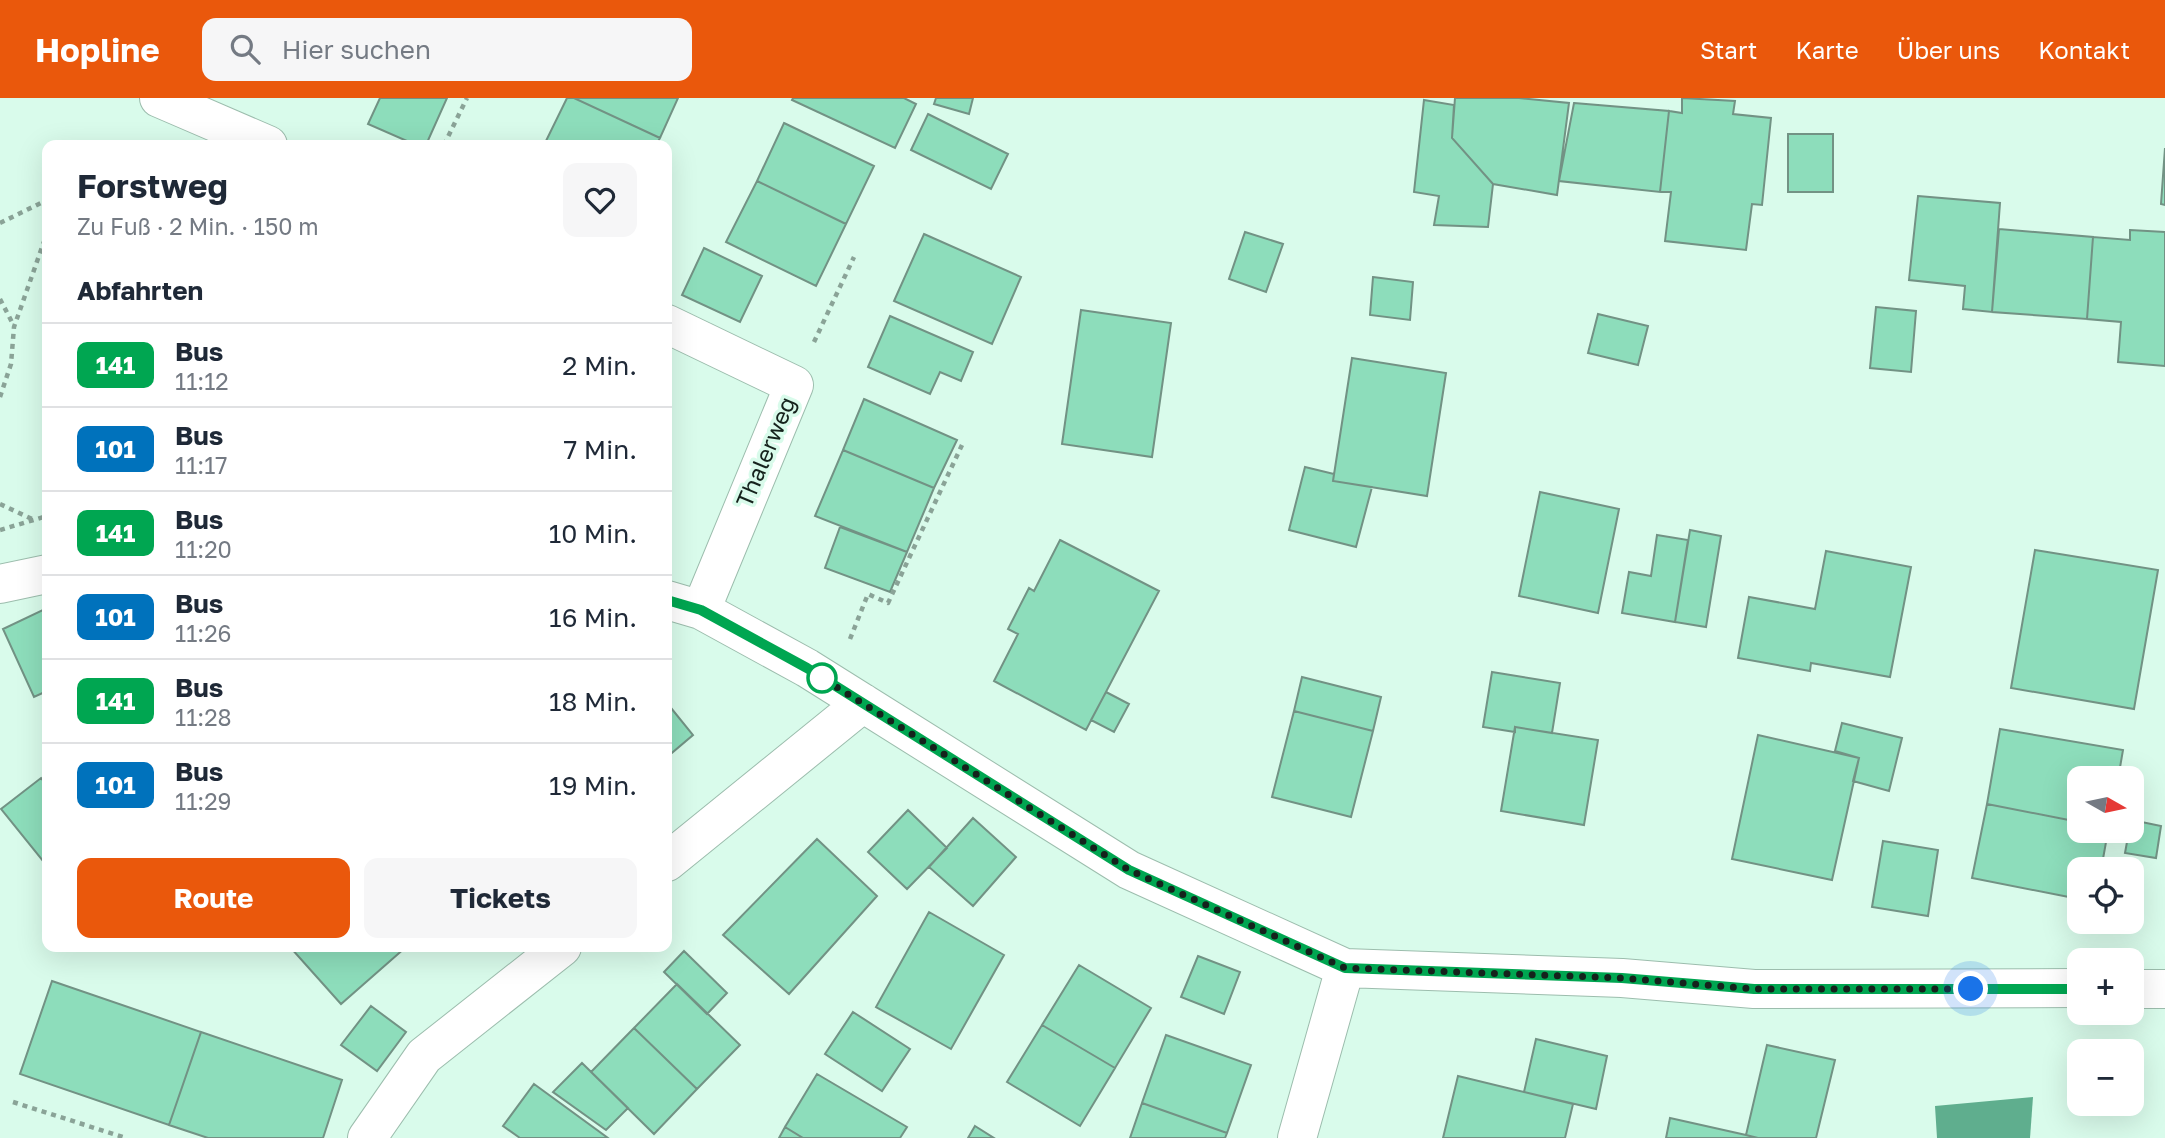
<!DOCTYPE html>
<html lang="de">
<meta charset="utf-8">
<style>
:root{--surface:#fff;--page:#f6f6f7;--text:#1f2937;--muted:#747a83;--line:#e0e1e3;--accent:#ea580c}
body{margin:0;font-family:"Golos Text",sans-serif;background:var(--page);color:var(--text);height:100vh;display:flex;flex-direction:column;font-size:26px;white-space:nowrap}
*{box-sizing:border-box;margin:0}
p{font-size:23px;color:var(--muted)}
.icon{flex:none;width:38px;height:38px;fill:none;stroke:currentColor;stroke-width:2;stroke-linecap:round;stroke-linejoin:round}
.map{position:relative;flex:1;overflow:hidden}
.details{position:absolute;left:42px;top:42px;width:630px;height:812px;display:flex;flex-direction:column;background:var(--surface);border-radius:14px;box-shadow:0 7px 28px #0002}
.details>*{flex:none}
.badge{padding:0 14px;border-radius:10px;font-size:24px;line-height:46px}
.needle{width:46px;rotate:99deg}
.fabs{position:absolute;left:2067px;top:668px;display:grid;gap:14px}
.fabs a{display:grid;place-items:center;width:77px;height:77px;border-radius:14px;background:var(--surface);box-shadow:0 7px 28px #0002;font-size:35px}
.you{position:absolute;width:35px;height:35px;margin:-18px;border:5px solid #fff;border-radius:50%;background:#1a73e8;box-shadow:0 0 0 10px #1a73e833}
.map>.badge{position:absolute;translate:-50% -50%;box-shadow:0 0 0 4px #fff}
h2{padding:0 35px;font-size:26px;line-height:63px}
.round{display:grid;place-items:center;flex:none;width:74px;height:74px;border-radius:14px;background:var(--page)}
.summary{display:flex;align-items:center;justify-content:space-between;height:119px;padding:0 35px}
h1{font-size:33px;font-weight:700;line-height:52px}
.primary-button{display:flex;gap:14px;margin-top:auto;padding:14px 35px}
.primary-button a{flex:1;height:80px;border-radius:14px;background:var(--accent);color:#fff;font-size:28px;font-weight:700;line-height:80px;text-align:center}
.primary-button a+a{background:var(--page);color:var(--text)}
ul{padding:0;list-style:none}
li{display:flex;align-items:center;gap:21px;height:84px;padding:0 35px;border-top:2px solid var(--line)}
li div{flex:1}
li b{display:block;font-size:26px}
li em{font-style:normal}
li .badge{min-width:77px;font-weight:700;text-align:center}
header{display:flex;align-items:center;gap:42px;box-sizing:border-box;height:98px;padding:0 35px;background:var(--accent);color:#fff}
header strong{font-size:33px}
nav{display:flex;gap:38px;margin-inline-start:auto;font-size:24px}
.search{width:490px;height:63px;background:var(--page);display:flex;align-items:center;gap:18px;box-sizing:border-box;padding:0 24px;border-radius:14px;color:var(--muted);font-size:26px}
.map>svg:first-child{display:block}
.water{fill:#5fae8e}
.building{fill:#8dddbb;stroke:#729284;stroke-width:2}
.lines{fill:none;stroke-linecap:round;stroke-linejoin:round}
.street-casing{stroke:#9cbdad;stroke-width:40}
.path{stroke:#8aa397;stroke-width:4.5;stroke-dasharray:5 5;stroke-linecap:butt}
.street{stroke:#fff;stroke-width:38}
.line-casing{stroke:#fff;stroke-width:16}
.line{stroke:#00a651;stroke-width:10}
.walk{stroke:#15221c;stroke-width:7;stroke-dasharray:0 12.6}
.stop-dot{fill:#fff;stroke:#00a651;stroke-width:3.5}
.labels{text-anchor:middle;stroke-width:7;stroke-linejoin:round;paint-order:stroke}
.street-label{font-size:23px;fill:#15221c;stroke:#d9fbeb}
</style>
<header>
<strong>Hopline</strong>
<div class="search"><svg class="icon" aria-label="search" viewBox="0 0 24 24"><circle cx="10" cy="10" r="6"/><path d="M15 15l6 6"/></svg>Hier suchen</div>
<nav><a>Start</a><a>Karte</a><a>Über uns</a><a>Kontakt</a></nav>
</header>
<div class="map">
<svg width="2165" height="1040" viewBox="0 0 2165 1040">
<rect width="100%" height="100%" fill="#d9fbeb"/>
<path class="water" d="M2033 999 2030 1040H1937L1935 1008Z"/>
<path class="building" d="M380 0H447L426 47H416L368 26Z
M567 0H574L660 40 656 47H544Z
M574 0H678L660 40Z
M793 0H904L916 6 895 50 792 2Z
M936 0H973L969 16 934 6Z
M1455 0H1519L1569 5 1557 97 1493 86 1452 40Z
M1682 0 1735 3 1733 16 1771 20 1762 107 1752 106 1746 152 1665 143 1671 94H1660L1669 13 1682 15Z
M1424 2 1454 7 1452 40 1493 86 1488 129 1434 127 1439 98 1414 94Z
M1574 5 1669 13 1660 94 1559 83Z
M928 16 1008 56 991 91 911 52Z
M784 25 874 68 846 126 757 83Z
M1788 36H1833V94H1788Z
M2165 50V107L2161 106Z
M757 83 846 126 816 188 726 144Z
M1918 98 2000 105 1992 214 1963 211 1965 188 1909 182Z
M1999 131 2093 139 2087 221 1992 214Z
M2130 132 2165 134V268L2118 264 2121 224 2087 221 2093 139 2130 142Z
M1245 134 1283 146 1266 194 1229 181Z
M924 136 1021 179 992 246 894 203Z
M704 150 762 178 740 224 682 197Z
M1373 179 1413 184 1410 222 1370 217Z
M1876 209 1916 213 1911 274 1870 270Z
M1081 212 1171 225 1152 359 1062 346Z
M1598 216 1648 228 1638 267 1588 255Z
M890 218 973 254 961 283 940 274 930 296 868 269Z
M1352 260 1446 275 1427 398 1333 383Z
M864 301 957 342 934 390 843 352Z
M843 352 934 390 907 454 815 418Z
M1305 369 1334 376 1333 383 1372 389 1356 449 1289 432Z
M1540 394 1619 411 1598 515 1519 498Z
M840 429 907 454 890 494 825 470Z
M1690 432 1721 438 1706 529 1675 524Z
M1657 437 1688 442 1675 524 1622 515 1629 474 1651 478Z
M1060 442 1159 493 1086 632 994 583 1018 536 1008 531 1029 490 1034 493Z
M2035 452 2158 472 2134 611 2011 590Z
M1826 453 1911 469 1890 579 1811 565 1810 573 1738 560 1749 499 1815 511Z
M47 510V593L34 599 3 531Z
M1492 574 1560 585 1552 635 1515 629V634L1483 629Z
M1302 579 1381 599 1373 633 1294 613Z
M1106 594 1129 606 1114 634 1091 622Z
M667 605 693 637 667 659Z
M1294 613 1373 633 1351 719 1272 699Z
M1842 625 1902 640 1889 693 1853 683 1859 660 1835 653Z
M1515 629 1598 642 1584 727 1501 713Z
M2000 631 2123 652 2118 681H2079V724L1987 706Z
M1758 637 1859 660 1832 782 1732 761Z
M41 680 47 687V768L1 711Z
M1987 706 2079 724V733H2108L2101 772H2079V801L1972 780Z
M908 712 947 750 907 791 868 754Z
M973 720 1016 759 973 808 929 769Z
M2132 722 2161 728 2156 760 2125 755 2129 733H2132Z
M817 741 877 798 789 896 723 837Z
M1883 743 1938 752 1928 818 1872 809Z
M929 814 1004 857 951 951 876 909Z
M290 849H406L341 906Z
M684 853 727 895 707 916 664 874Z
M1198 858 1240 874 1224 916 1181 899Z
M1079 867 1151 910 1115 970 1042 927Z
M52 883 201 934 169 1027 20 976Z
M677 886 740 947 697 991 634 930Z
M371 908 406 934 377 973 341 947Z
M853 914 910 951 882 993 825 956Z
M1042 927 1115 970 1080 1028 1007 984Z
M634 930 697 991 654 1036 591 974Z
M201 934 342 982 323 1040H208L169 1027Z
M1166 937 1251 967 1227 1035 1142 1005Z
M1536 941 1607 958 1596 1011 1524 994Z
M1767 947 1835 962 1816 1040H1758L1746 1037Z
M582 965 628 1010 606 1032 553 994Z
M817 976 907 1029 900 1040H803L785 1029Z
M1458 978 1573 1006 1565 1040H1443Z
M534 986 608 1040H520L503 1028Z
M1142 1005 1227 1035 1225 1040H1130Z
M1670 1020 1746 1037 1757 1040H1666Z
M975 1028 994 1040H968Z
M785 1029 803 1040H779Z"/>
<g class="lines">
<g class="street-casing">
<path id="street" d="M159 0 268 47
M667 226 794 287 701 512
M0 486 47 476
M667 502 701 512 807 570 1129 772 1345 870 1622 880 1754 891 2079 890
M667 764 863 605
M2132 891H2165
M367 1040 424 958 562 849
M1297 1040 1345 870"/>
</g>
<path class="path" d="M444 47 467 0
M0 125 47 102
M0 201 14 228
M814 244 854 159
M0 299 11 266 14 229 47 135
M0 406 34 422
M0 432 47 418
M850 541 868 496 888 505 962 347
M13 1004 126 1040"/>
<use href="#street" class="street"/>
</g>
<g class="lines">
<g class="line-casing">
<path id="line" d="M667 502 701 512 807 570 1129 772 1345 870 1622 880 1754 891H2079"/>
</g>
<use href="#line" class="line"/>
<path class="walk" d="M822 580 819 578 1129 772 1345 870 1622 880 1754 891H1971"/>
</g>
<circle class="stop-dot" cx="822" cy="580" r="14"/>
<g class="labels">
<g class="street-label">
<text transform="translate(766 354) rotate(-67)" y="8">Thalerweg</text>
</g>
</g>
</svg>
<div class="fabs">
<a><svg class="needle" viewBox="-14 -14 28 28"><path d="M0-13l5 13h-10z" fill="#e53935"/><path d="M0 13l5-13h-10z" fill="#747a83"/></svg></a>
<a><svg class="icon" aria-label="locate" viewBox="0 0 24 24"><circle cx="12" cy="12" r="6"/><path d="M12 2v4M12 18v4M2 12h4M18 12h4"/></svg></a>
<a>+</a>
<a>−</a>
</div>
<div class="you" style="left:1971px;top:891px"></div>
<section class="details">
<div class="summary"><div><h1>Forstweg</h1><p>Zu Fuß · 2 Min. · 150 m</p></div><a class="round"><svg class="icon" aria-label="heart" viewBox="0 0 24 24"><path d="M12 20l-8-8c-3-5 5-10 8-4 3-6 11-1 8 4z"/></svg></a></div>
<h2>Abfahrten</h2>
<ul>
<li><span class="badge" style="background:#00a651;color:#fff">141</span><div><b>Bus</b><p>11:12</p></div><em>2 Min.</em></li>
<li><span class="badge" style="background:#0072bc;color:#fff">101</span><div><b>Bus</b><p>11:17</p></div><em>7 Min.</em></li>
<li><span class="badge" style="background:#00a651;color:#fff">141</span><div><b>Bus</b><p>11:20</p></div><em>10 Min.</em></li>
<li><span class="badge" style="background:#0072bc;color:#fff">101</span><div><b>Bus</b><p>11:26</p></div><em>16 Min.</em></li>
<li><span class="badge" style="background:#00a651;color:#fff">141</span><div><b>Bus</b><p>11:28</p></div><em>18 Min.</em></li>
<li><span class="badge" style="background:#0072bc;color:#fff">101</span><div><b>Bus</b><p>11:29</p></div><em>19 Min.</em></li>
</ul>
<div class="primary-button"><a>Route</a><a>Tickets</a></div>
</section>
</div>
